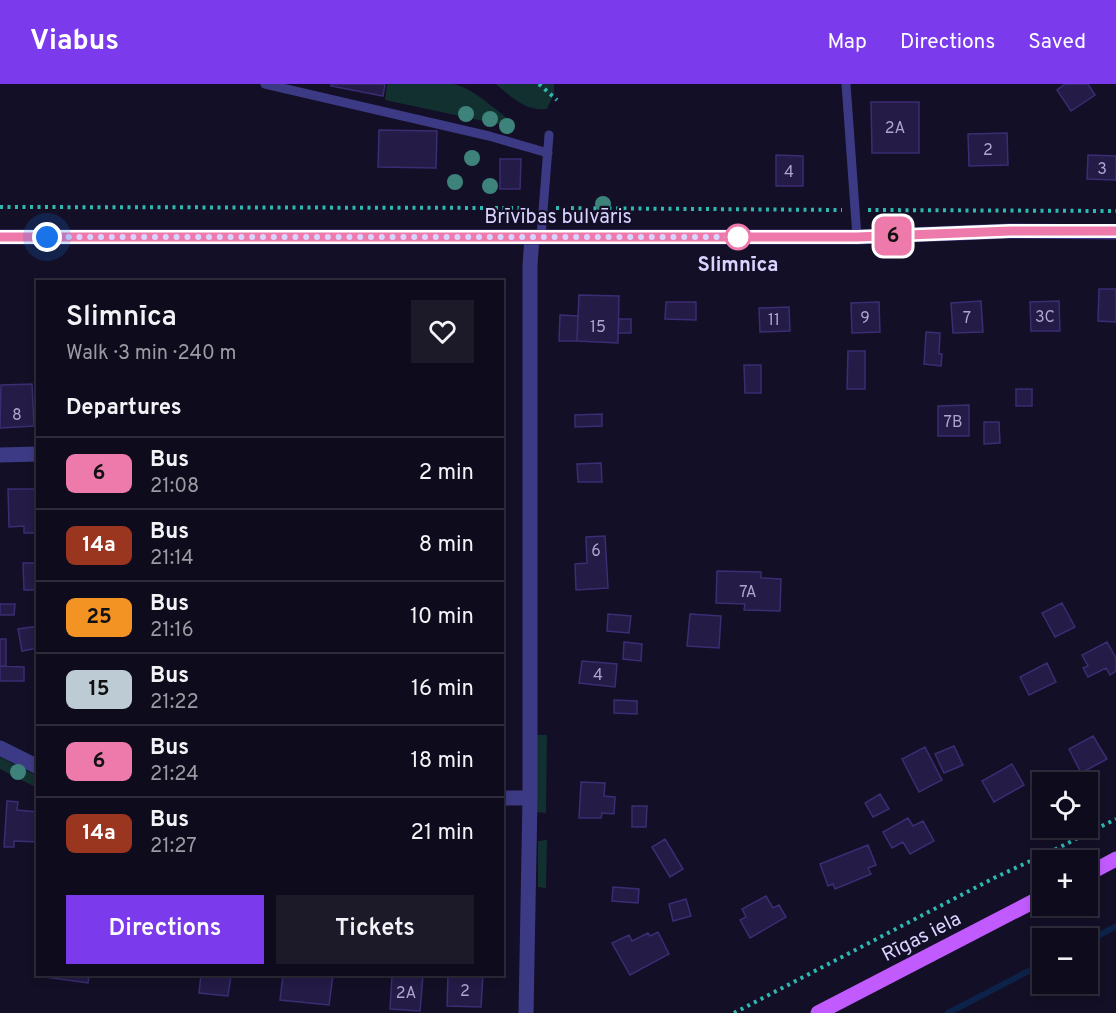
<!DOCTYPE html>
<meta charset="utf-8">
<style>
:root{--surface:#0e0b1c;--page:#1c1929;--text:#f1f3f6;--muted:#9b9ba3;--line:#2e2b3b;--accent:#7c3aed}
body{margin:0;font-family:Overpass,sans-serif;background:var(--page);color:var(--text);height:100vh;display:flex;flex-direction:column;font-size:22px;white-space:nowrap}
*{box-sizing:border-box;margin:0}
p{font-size:20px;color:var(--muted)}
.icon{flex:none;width:33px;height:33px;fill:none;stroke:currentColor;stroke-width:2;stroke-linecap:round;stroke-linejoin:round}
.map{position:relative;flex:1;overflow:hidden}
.drawer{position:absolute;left:36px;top:196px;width:468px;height:696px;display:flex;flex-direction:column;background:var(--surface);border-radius:0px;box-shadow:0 3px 9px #0003,0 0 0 2px var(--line)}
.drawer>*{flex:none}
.badge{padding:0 12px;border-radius:9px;font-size:21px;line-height:39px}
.buttons{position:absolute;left:1032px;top:688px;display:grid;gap:12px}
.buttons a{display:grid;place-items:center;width:66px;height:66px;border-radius:0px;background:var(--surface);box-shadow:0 3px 9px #0003,0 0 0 2px var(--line);font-size:30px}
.you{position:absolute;width:30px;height:30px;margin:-15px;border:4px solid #fff;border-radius:50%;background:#1a73e8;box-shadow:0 0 0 9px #1a73e833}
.map>.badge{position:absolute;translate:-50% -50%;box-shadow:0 0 0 3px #fff}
h2{padding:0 30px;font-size:22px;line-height:54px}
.round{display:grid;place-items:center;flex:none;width:63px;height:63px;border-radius:0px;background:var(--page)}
.head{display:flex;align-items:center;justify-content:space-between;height:102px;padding:0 30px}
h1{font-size:28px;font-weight:600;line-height:45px}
.action{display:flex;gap:12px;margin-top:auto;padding:12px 30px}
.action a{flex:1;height:69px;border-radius:0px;background:var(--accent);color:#fff;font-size:24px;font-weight:600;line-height:69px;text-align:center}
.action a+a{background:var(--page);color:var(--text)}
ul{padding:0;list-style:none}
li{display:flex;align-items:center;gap:18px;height:72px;padding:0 30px;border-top:2px solid var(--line)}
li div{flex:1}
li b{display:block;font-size:22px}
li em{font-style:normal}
li .badge{min-width:66px;font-weight:700;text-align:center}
header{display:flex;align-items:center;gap:36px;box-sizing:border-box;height:84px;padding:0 30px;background:var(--accent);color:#fff}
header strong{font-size:28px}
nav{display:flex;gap:33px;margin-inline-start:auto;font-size:21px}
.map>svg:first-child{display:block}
.green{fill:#12302f}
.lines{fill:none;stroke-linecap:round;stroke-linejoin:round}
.stream{stroke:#0c2248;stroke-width:6}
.building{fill:#241b47;stroke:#3b2d73;stroke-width:1.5}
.path{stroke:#2fb8b0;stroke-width:4;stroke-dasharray:3 4.5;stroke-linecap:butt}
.service{stroke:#3d3a85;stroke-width:9}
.minor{stroke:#3d3a85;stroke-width:15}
.primary{stroke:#c25bff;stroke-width:15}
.tree{fill:#3d827b}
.line-casing{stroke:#fff;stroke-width:14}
.line{stroke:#ed7aaa;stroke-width:9}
.walk{stroke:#d9d4ff;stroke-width:6;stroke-dasharray:0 10.8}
.stop-dot{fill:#fff;stroke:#ed7aaa;stroke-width:3}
.labels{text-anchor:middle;stroke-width:4.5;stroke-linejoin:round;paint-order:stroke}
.number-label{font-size:16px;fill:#aca6d1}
.street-label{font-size:20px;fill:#d9d4ff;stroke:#130f26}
.stop-label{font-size:20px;font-weight:bold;fill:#d9d4ff;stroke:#130f26}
</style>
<header>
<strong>Viabus</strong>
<nav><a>Map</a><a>Directions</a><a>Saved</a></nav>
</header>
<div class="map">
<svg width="1116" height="929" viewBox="0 0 1116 929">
<rect width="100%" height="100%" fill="#130f26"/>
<path class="green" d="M387 0C408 0 432 0 453 0 472 3 497 27 512 38L510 43 507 42 385 16Z
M496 0H554V10L547 25C526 28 511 13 496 0Z
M536 651H547L546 729 537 728Z
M0 673 37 692V704L0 685Z
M547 756 546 804 538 803V757Z"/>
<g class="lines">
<path class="stream" d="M1088 857 1115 843
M948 929 1042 880"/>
</g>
<path class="building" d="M331 0H385L383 12 331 2Z
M1065 0H1088L1095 11 1071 27 1057 6Z
M871 18H919V69H872Z
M379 46 437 47 436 84 378 83Z
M1007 49 1008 81 969 82 968 50Z
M776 71 803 72V102H776Z
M1088 71 1116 72V96L1087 95Z
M500 75H521L520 105H500Z
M1099 205H1116V238L1098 237Z
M579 211 619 212 618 259 577 257Z
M981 217 983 248 953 249 951 219Z
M1059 217 1060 247H1031L1030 218Z
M666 218H696V236L665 235Z
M879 218 880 248 852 249 851 219Z
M789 223 790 247 760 248 759 224Z
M560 231 578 232 577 257H559Z
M619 235H631V249H618Z
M926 248 940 249 939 270H942L941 282 924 280Z
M848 267H865V305H847Z
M744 281H761V309H745Z
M32 300 34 342 0 344 1 301Z
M1016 305H1032V322H1016Z
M969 321V352H938V322Z
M602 330V342L575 343V331Z
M984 338H999L1000 359 984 360Z
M601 379 602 398H578L577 380Z
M8 405H35V414H38V449H24V442L9 443Z
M605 452 608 504 576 506 575 480 587 479 586 453Z
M23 479H38V506H24Z
M717 487 761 488V494L781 495 780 527 744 526 745 520 716 519Z
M1062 519 1075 543 1055 553 1042 529Z
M0 520H15L14 531H0Z
M608 530 631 532 629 549 607 547Z
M690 530 721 532 719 564 687 562Z
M38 542V564L22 567 18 545Z
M0 555H6V582H0Z
M624 558 642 560 641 577 623 575Z
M1107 558 1116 574V587L1110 591 1106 584 1088 593 1083 584 1088 582 1082 571Z
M582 577 617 580 615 603 579 599Z
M1047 579 1056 598 1029 611 1020 593Z
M0 582 24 583V597H0Z
M614 616 637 617V630L614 629Z
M1093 652 1107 675 1081 689 1069 665Z
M954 662 963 681 944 689 935 670Z
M925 663 942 696 919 708 902 675Z
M1012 680 1024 701 994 718 982 697Z
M581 698 605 699 604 712 615 713 614 730 602 729 601 734H579Z
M880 710 889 725 873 733 865 719Z
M7 717 18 718 17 726 38 728V758L14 757V763H4Z
M632 722H647L646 743H632Z
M908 734 913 742 923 737 934 757 910 770 903 758 892 764 883 748Z
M665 755 683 785 670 793 652 763Z
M868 761 876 781 868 784 871 790 835 805 833 800 828 802 820 780Z
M613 803 639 805 638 819 612 817Z
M766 812 773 824 779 821 786 833 750 854 740 836 746 833 742 825Z
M686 815 691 832 673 837 669 820Z
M658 848 669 870 630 891 612 859 629 851 632 857 648 849 650 852Z
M45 891H89L88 899 44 893Z
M201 891H231L228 912 199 909Z
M283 891H333L329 921 280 916Z
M392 891H423L420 927 390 925Z
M448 891H483L481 923 447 922Z"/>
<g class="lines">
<path class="path" d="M539 0 557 16
M0 123 530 124
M556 124 842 126
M868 126 1116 127
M734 929 994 794 1056 765 1116 735"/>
<path class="service" d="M265 0 489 52 548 69
M846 0 857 153
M541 152 549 51"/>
<path class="minor" d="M0 153H857L1010 147 1116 148
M0 371 38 370
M0 664 38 683
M502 714H530
M526 929 530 714V181L532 153"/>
<path class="primary" d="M1088 790 1116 775
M818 929 1042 813"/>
</g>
<g class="tree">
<circle cx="466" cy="30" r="8"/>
<circle cx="490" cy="35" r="8"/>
<circle cx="507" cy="42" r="8"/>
<circle cx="472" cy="74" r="8"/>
<circle cx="455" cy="98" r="8"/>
<circle cx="490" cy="102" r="8"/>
<circle cx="603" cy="120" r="8"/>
<circle cx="18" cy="688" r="8"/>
</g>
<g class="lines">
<g class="line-casing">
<path id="line" d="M0 153H857L1010 147H1116"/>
</g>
<use href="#line" class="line"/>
<path class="walk" d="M47 153H741H738"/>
</g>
<circle class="stop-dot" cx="738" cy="153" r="12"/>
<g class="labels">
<g class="number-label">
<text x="895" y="49">2A</text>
<text x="988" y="71">2</text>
<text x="1102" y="90">3</text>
<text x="789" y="93">4</text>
<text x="1045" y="238">3C</text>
<text x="865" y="239">9</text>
<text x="967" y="239">7</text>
<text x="774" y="241">11</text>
<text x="598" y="248">15</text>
<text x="17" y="336">8</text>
<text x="953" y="343">7B</text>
<text x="596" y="472">6</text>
<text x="748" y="513">7A</text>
<text x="598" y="596">4</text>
<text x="465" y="912">2</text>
<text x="406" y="914">2A</text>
</g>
<g class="street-label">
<text x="558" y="139">Brīvības bulvāris</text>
<text transform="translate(921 852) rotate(-27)" y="7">Rīgas iela</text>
</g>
<g class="stop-label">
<text x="738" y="187">Slimnīca</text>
</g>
</g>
</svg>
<div class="buttons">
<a><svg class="icon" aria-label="locate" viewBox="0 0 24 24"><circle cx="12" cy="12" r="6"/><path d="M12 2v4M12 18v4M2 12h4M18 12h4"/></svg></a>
<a>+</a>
<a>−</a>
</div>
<div class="you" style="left:47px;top:153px"></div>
<b class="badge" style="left:893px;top:152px;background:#ed7aaa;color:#111">6</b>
<section class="drawer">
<div class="head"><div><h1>Slimnīca</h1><p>Walk · 3 min · 240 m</p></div><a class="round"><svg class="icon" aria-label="heart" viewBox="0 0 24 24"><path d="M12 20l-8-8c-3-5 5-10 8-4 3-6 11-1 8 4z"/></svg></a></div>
<h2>Departures</h2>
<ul>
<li><span class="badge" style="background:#ed7aaa;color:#111">6</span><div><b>Bus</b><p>21:08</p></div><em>2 min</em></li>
<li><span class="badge" style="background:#9a3520;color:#fff">14a</span><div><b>Bus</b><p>21:14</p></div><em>8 min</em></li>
<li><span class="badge" style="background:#f39324;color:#111">25</span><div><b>Bus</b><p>21:16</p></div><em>10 min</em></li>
<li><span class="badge" style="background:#bdccd4;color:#111">15</span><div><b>Bus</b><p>21:22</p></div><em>16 min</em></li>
<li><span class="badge" style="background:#ed7aaa;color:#111">6</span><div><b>Bus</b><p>21:24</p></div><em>18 min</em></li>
<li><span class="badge" style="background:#9a3520;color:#fff">14a</span><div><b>Bus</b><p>21:27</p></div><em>21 min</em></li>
</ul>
<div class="action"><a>Directions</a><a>Tickets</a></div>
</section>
</div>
